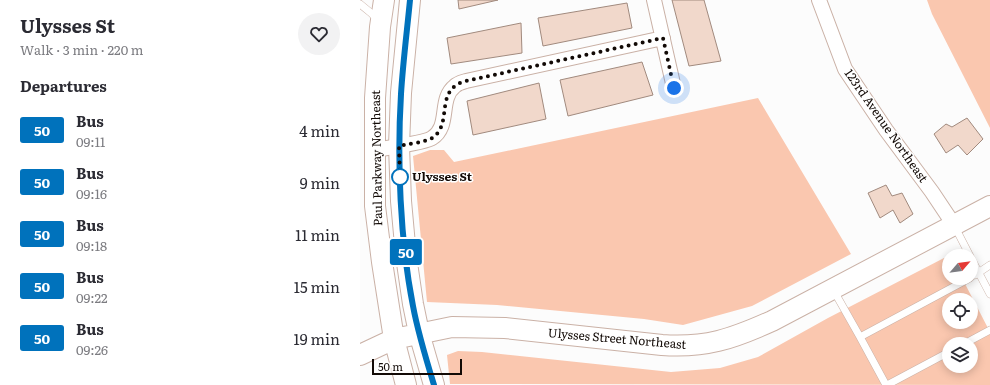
<!DOCTYPE html>
<meta charset="utf-8">
<style>
:root{--surface:#fff;--page:#f2f2f3;--text:#2b2b33;--muted:#7c7c81}
body{margin:0;font-family:Literata,serif;background:var(--page);color:var(--text);height:100vh;display:flex;flex-direction:column;font-size:15px;white-space:nowrap}
*{box-sizing:border-box;margin:0}
p{font-size:13px;color:var(--muted)}
.icon{flex:none;width:22px;height:22px;fill:none;stroke:currentColor;stroke-width:2;stroke-linecap:round;stroke-linejoin:round}
.map{position:relative;flex:1;overflow:hidden}
.panel{display:flex;flex-direction:column;background:var(--surface);width:360px}
.panel>*{flex:none}
.badge{padding:0 8px;border-radius:3px;font-size:14px;line-height:26px}
.needle{width:26px;rotate:62deg}
.fabs{position:absolute;left:582px;top:249px;display:grid;gap:8px}
.fabs a{display:grid;place-items:center;width:36px;height:36px;border-radius:50%;background:var(--surface);box-shadow:0 2px 10px #0003;font-size:20px}
.scale{position:absolute;left:12px;bottom:10px;width:90px;box-sizing:border-box;padding-left:4px;border:2px solid #120a06;border-top:0;font-size:11px;line-height:14px;white-space:nowrap;color:#120a06;-webkit-text-stroke:3px #fff;paint-order:stroke}
.you{position:absolute;width:20px;height:20px;margin:-10px;border:3px solid #fff;border-radius:50%;background:#1a73e8;box-shadow:0 0 0 6px #1a73e833}
.map>.badge{position:absolute;translate:-50% -50%;box-shadow:0 0 0 2px #fff}
h2{padding:0 20px;font-size:15px;line-height:36px}
.round{display:grid;place-items:center;flex:none;width:42px;height:42px;border-radius:21px;background:var(--page)}
.head{display:flex;align-items:center;justify-content:space-between;height:68px;padding:0 20px}
h1{font-size:19px;font-weight:700;line-height:30px}
ul{padding:0;list-style:none}
li{display:flex;align-items:center;gap:12px;height:52px;padding:0 20px}
li div{flex:1}
li b{display:block;font-size:15px}
li em{font-style:normal}
li .badge{min-width:44px;font-weight:700;text-align:center}
main{display:flex;flex:1;min-height:0}
.map>svg:first-child{display:block}
.green{fill:#fac7af;fill-rule:evenodd}
.building{fill:#f1d8cb;stroke:#a18a7e}
.lines{fill:none;stroke-linecap:round;stroke-linejoin:round}
.lane-casing{stroke:#cab1a6;stroke-width:8}
.street-casing{stroke:#cab1a6;stroke-width:16}
.secondary-casing{stroke:#cab1a6;stroke-width:22}
.lane{stroke:#fff;stroke-width:7}
.street{stroke:#fff;stroke-width:14}
.secondary{stroke:#fff;stroke-width:20}
.line-casing{stroke:#fff;stroke-width:9}
.line{stroke:#0072bc;stroke-width:6}
.walk{stroke:#120a06;stroke-width:4;stroke-dasharray:0 7.2}
.stop-dot{fill:#fff;stroke:#0072bc;stroke-width:2}
.labels{text-anchor:middle;stroke-width:3;stroke-linejoin:round;paint-order:stroke}
.street-label{font-size:12px;fill:#120a06;stroke:#fff}
.stop-label{font-size:12px;font-weight:bold;fill:#120a06;stroke:#fff;text-anchor:start}
</style>
<main>
<section class="panel">
<div class="head"><div><h1>Ulysses St</h1><p>Walk · 3 min · 220 m</p></div><a class="round"><svg class="icon" aria-label="heart" viewBox="0 0 24 24"><path d="M12 20l-8-8c-3-5 5-10 8-4 3-6 11-1 8 4z"/></svg></a></div>
<h2>Departures</h2>
<ul>
<li><span class="badge" style="background:#0072bc;color:#fff">50</span><div><b>Bus</b><p>09:11</p></div><em>4 min</em></li>
<li><span class="badge" style="background:#0072bc;color:#fff">50</span><div><b>Bus</b><p>09:16</p></div><em>9 min</em></li>
<li><span class="badge" style="background:#0072bc;color:#fff">50</span><div><b>Bus</b><p>09:18</p></div><em>11 min</em></li>
<li><span class="badge" style="background:#0072bc;color:#fff">50</span><div><b>Bus</b><p>09:22</p></div><em>15 min</em></li>
<li><span class="badge" style="background:#0072bc;color:#fff">50</span><div><b>Bus</b><p>09:26</p></div><em>19 min</em></li>
</ul>
</section>
<div class="map">
<svg width="630" height="385" viewBox="0 0 630 385">
<rect width="100%" height="100%" fill="#fcfcfc"/>
<path class="green" d="M567 0H630V128L572 14Z
M398 98 491 254 392 306 323 325 284 319 137 305 67 302 53 156 70 150H84L94 162Z
M584 258 589 260V278H602L630 332V385L90 384 87 355 98 351 122 352 311 372 360 368 398 357 468 318ZM589 300H611V322H589ZM589 344H611V366H589Z"/>
<path class="building" d="M98 0H138L99 9Z
M312 0H344L361 61 329 66Z
M267 3 272 28 183 46 178 18Z
M161 23 162 53 91 64 87 38Z
M282 62 293 95 208 116 200 80Z
M179 83 186 119 113 135 107 101Z
M607 118 623 139 607 155 598 145 586 153 574 134 586 124 592 127Z
M526 185 532 196 542 193 553 214 540 223 533 210 520 218 508 193Z"/>
<g class="lines">
<g class="lane-casing">
<path id="lane" d="M0 4 11 13 18 20
M595 227 610 256
M611 258 630 294
M615 275 630 265
M474 291 500 337 610 278
M500 337 526 385
M604 344 630 330
M527 385 589 352"/>
</g>
<g class="street-casing">
<path id="street" d="M294 0 314 88
M459 0 485 69 526 130 572 192 594 225
M15 150C25 148 65 143 72 138 91 126 78 99 95 86 98 83 103 82 106 81L303 38"/>
</g>
<g class="secondary-casing">
<path id="secondary" d="M24 0 20 27 15 98V206L22 262 34 339 46 385
M50 0 41 93 39 146 41 201 46 256 53 304 59 333 74 385
M0 355 34 339 92 327 145 328 302 345C346 348 372 339 412 321L630 206"/>
</g>
<use href="#lane" class="lane"/>
<use href="#street" class="street"/>
<use href="#secondary" class="secondary"/>
</g>
<g class="lines">
<g class="line-casing">
<path id="line" d="M50 0C47 31 43 62 41 94 37 160 40 240 53 306 58 333 66 359 74 385"/>
</g>
<use href="#line" class="line"/>
<path class="walk" d="M40 177 39 146C47 144 66 142 72 138 91 126 78 99 95 86 98 83 103 82 106 81L303 38 314 88"/>
</g>
<circle class="stop-dot" cx="40" cy="177" r="8"/>
<g class="labels">
<g class="street-label">
<text transform="translate(526 126) rotate(55)" y="4">123rd Avenue Northeast</text>
<text transform="translate(17 158) rotate(-91)" y="4">Paul Parkway Northeast</text>
<text transform="translate(257 339) rotate(5)" y="4">Ulysses Street Northeast</text>
</g>
<g class="stop-label">
<text x="52" y="181">Ulysses St</text>
</g>
</g>
</svg>
<div class="fabs">
<a><svg class="needle" viewBox="-14 -14 28 28"><path d="M0-13l5 13h-10z" fill="#e53935"/><path d="M0 13l5-13h-10z" fill="#7c7c81"/></svg></a>
<a><svg class="icon" aria-label="locate" viewBox="0 0 24 24"><circle cx="12" cy="12" r="6"/><path d="M12 2v4M12 18v4M2 12h4M18 12h4"/></svg></a>
<a><svg class="icon" aria-label="layers" viewBox="0 0 24 24"><path d="M12 4l9 5-9 5-9-5zM3 14l9 5 9-5"/></svg></a>
</div>
<div class="scale">50 m</div>
<div class="you" style="left:314px;top:88px"></div>
<b class="badge" style="left:46px;top:252px;background:#0072bc;color:#fff">50</b>
</div>
</main>
